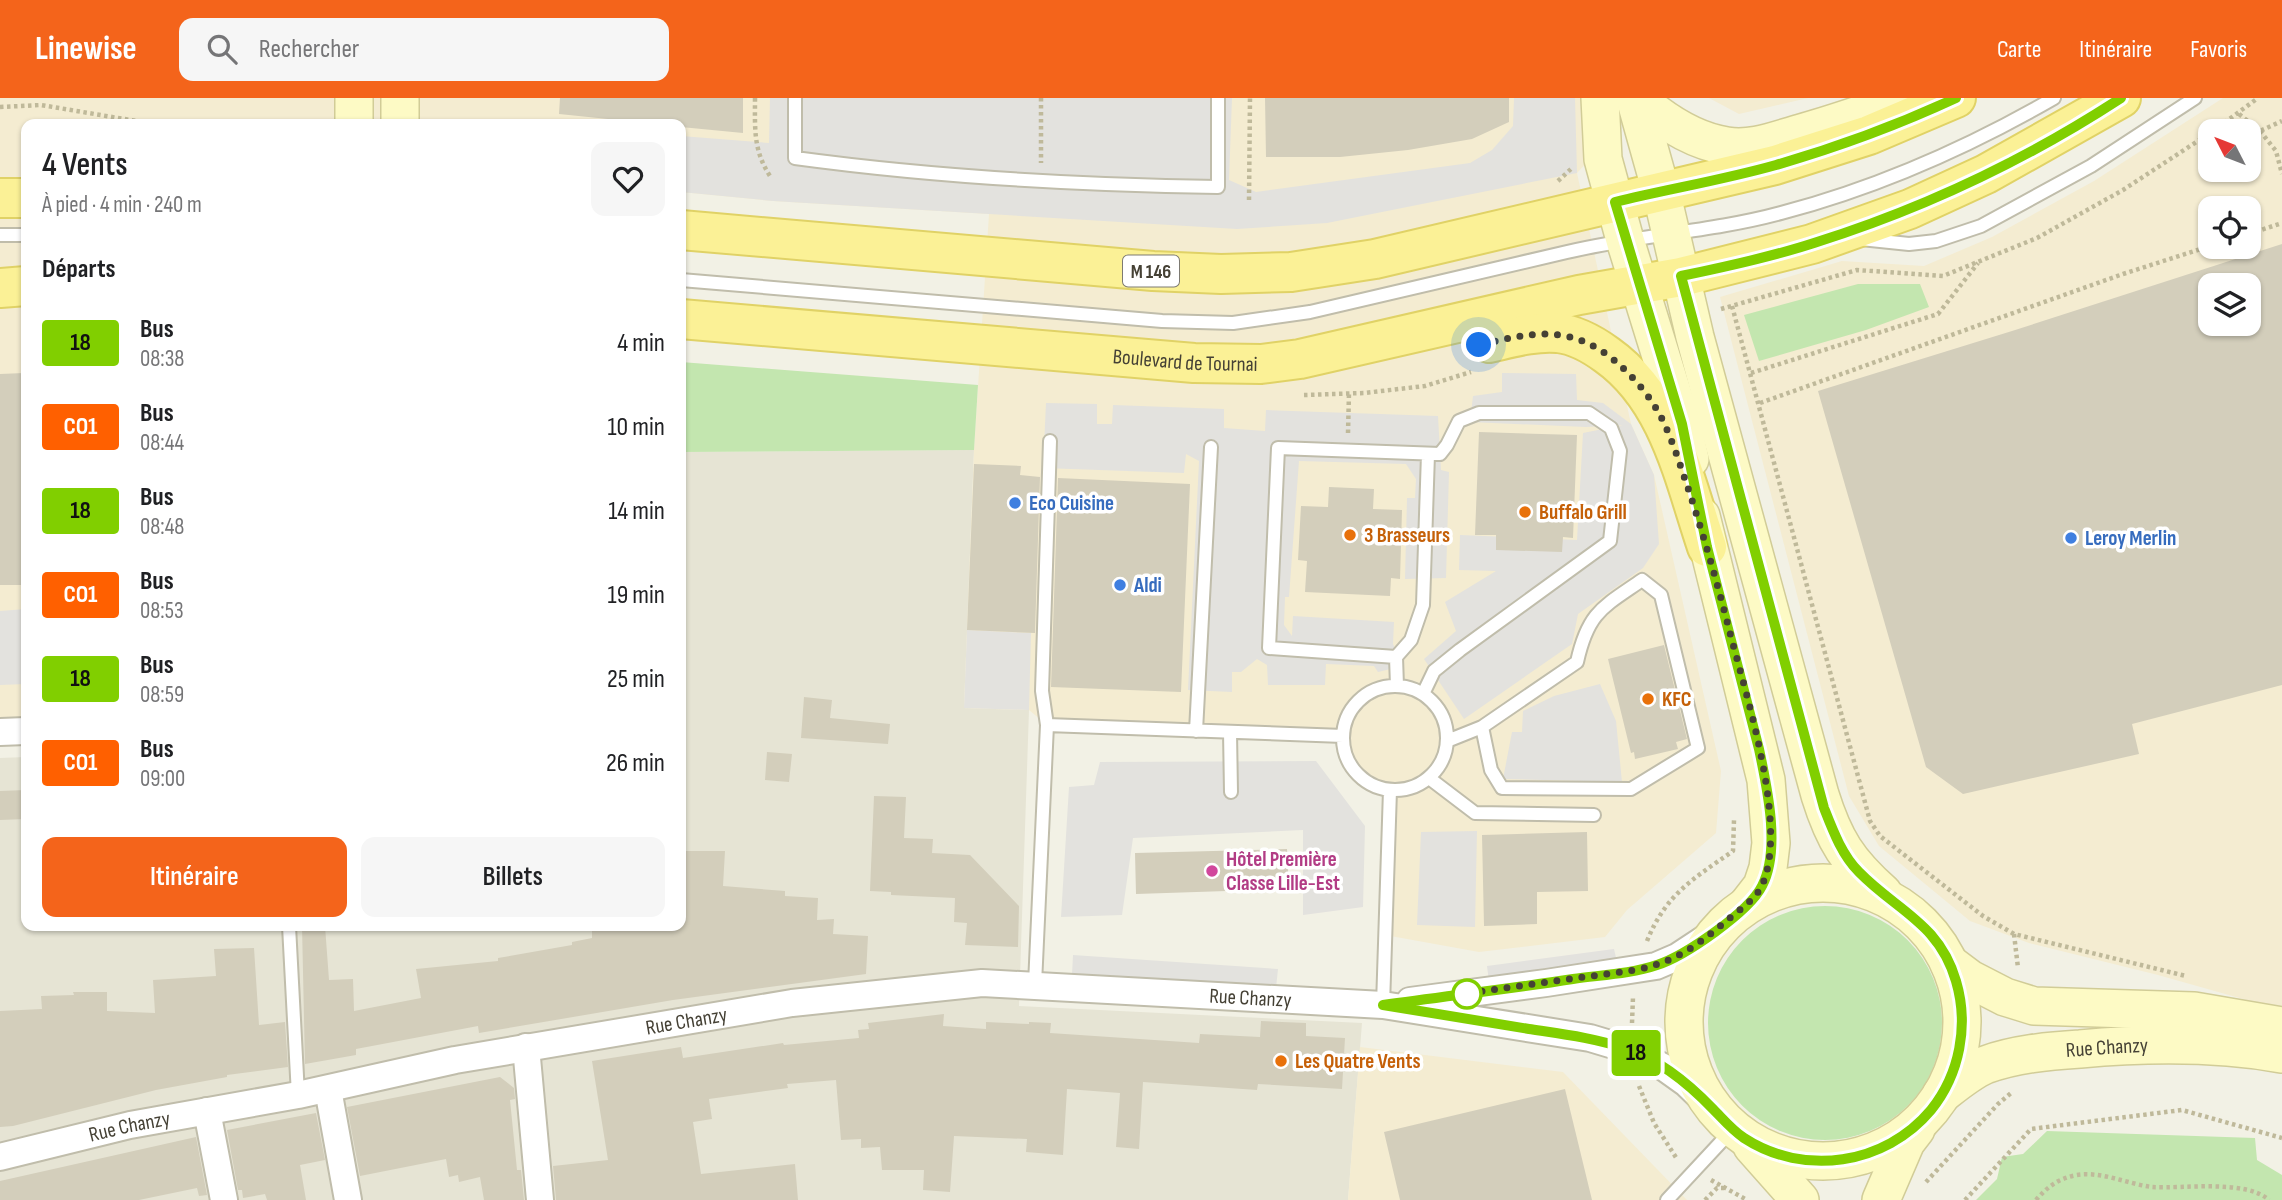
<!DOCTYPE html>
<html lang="fr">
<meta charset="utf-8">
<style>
:root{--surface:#fff;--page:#f6f6f6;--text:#202124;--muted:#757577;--accent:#f4641b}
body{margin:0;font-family:"Sofia Sans Condensed",sans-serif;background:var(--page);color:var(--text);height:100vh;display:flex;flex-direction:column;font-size:26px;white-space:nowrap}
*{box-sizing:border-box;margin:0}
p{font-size:23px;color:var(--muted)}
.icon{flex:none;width:38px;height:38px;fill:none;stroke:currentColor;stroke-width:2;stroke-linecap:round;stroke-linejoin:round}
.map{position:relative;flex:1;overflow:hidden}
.sheet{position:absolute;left:21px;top:21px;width:665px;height:812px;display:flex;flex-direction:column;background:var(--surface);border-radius:14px;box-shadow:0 2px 5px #0004}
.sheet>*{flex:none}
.badge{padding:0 14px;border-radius:5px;font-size:24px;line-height:46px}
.needle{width:46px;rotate:312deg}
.fabs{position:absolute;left:2198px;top:21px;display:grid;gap:14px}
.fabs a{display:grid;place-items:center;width:63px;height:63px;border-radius:14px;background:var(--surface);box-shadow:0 2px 5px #0004;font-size:35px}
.you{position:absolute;width:35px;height:35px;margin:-18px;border:5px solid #fff;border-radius:50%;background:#1a73e8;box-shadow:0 0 0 10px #1a73e833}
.map>.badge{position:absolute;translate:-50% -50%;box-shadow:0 0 0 4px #fff}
h2{padding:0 21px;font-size:26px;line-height:63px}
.round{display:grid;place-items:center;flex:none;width:74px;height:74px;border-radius:14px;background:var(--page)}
.summary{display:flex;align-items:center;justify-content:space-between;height:119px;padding:0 21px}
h1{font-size:33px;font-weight:600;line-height:52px}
.action{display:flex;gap:14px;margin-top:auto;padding:14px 21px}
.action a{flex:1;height:80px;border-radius:14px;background:var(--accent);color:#fff;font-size:28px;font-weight:600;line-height:80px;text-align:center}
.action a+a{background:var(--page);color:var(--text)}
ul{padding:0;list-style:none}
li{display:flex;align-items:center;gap:21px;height:84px;padding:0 21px}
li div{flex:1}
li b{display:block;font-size:26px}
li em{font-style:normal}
li .badge{min-width:77px;font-weight:700;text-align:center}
header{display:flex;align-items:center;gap:42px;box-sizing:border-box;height:98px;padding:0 35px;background:var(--accent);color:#fff}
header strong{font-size:33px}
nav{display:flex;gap:38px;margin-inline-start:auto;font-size:24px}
.search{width:490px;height:63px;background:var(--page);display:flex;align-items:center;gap:18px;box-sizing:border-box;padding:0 24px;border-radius:14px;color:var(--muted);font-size:26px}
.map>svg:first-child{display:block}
.residential{fill:#e6e4d4}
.commercial{fill:#f4ecd1;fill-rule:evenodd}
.green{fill:#c3e6af}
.parking{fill:#e3e2de}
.building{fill:#d3cebb;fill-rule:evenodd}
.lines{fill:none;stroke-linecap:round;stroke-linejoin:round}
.lane-casing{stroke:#c0bdab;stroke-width:16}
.street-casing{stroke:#c0bdab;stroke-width:30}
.secondary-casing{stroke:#d1cc97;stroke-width:40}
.primary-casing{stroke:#e0d266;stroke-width:42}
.path{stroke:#bfb99a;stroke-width:4.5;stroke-dasharray:3.5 3.5;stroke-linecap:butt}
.lane{stroke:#fff;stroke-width:12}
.street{stroke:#fff;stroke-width:26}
.secondary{stroke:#fdfac5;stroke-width:37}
.primary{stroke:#fbf196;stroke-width:38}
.line-casing{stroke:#fff;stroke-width:16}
.line{stroke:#81cf00;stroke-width:10}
.walk{stroke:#454135;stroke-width:7;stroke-dasharray:0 12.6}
.shop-dot{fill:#3f7fe0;stroke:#fff;stroke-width:2.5}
.food-dot{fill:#e8710a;stroke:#fff;stroke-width:2.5}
.hotel-dot{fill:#d1479c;stroke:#fff;stroke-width:2.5}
.stop-dot{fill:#fff;stroke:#81cf00;stroke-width:3.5}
.labels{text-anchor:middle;stroke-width:7;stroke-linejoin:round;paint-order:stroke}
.shield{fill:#fff;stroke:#7d7a72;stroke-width:2}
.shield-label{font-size:19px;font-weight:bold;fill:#454135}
.street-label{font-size:21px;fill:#454135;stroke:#fff}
.shop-label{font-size:21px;font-weight:bold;fill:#366cbe;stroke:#fff;text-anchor:start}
.food-label{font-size:21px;font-weight:bold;fill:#c56008;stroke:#fff;text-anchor:start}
.hotel-label{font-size:21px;font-weight:bold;fill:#b23c85;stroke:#fff;text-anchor:start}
</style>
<header>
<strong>Linewise</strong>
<div class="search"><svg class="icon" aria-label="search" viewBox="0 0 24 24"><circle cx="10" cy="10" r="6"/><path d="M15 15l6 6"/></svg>Rechercher</div>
<nav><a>Carte</a><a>Itinéraire</a><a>Favoris</a></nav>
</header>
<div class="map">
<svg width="2282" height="1102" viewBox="0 0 2282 1102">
<rect width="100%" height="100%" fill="#f2f1e5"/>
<path class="residential" d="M974 352 964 610 1029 612 1019 908 1362 925 1348 1102H0V660L26 659V828H681V354Z"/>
<path class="commercial" d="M0 0H1647L1577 75 1631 326 1654 377 1721 673 1716 735 1627 812 1605 839 1479 854 1385 837 1390 692 1375 688 1361 680 1351 668 1344 654 1342 638 1047 627 1029 612 964 610 974 352 989 116 773 103 681 94V26H26V633L0 634Z
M1709 0H1808L1739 16Z
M2223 0H2282V912L2158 877 2029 845 1970 823 1879 748 1849 698 1720 199 1842 163 1924 168 1992 139 2094 83ZM2210 33H2249V72H2210ZM2210 110H2249V149H2210ZM2210 187H2249V226H2210Z
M1360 949 1563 974 1687 1102H1348Z"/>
<path class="green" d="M1858 186H1920L1929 209 1866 232 1759 263 1744 217Z
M681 264 978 287 974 352 681 354Z
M1708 925a117 117 0 1 1 234 0a117 117 0 1 1-234 0Z
M2047 1033 2255 1040 2257 1062 2282 1077V1102H1976L1997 1081 2002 1059 2023 1056Z"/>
<path class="parking" d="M770 0H1232L1229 82 1256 94 1470 65 1492 52 1513 28 1514 0H1575L1577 75 1327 125 1237 131 773 103 681 94V38L769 45Z
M1502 275 1576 276 1577 302 1603 305 1631 326 1654 377 1659 446 1643 470 1578 516 1572 546 1464 621 1424 561 1456 533 1445 504 1496 473 1459 472 1460 437 1577 442 1583 335 1623 327 1586 329 1470 324 1473 298 1502 294Z
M1046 305 1097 306V326H1112L1113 307 1224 311V330L1265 333 1266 312 1438 318 1441 372 1449 374 1446 480 1405 481 1407 400H1415L1416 381 1406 366 1299 363 1289 499H1285L1284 527 1292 538 1293 518 1394 524 1393 546 1403 568 1378 574 1374 568 1326 566 1325 587H1268L1267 567 1257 561 1241 574H1232V594L1188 592 1199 363 1186 356 1184 375 1043 370Z
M26 511V586L0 587V513Z
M967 532 1031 535 1029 612 964 610Z
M1600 586 1616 623 1622 684 1503 681 1512 634H1522L1523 613 1554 598Z
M1316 663 1365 728 1363 809 1303 817V732L1133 740 1122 817 1061 819 1069 689 1094 687 1100 664Z
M1477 733 1475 829 1417 827 1421 734Z
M1614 851 1617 864 1489 883 1487 868Z
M1073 857 1278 871 1276 890 1072 877Z"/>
<path class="building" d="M560 0H743V35L681 29V26H657L559 16Z
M1265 0H1509V24L1472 41 1408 52 1340 59H1266Z
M2282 146V587L2132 626 2139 656 1963 696 1926 669 1818 293 2012 233ZM2210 187H2249V226H2210Z
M24 275 26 283V487H0V276Z
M1479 334 1577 337 1573 440 1563 439 1562 454 1496 452V437H1475Z
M974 366 1021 368 1020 377 1040 379 1035 535 967 532Z
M1058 380 1190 386 1181 594 1051 589Z
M1329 389 1374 391 1373 411 1402 412 1400 481 1391 480 1390 498 1305 494 1307 463 1298 462 1301 408 1328 409Z
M1664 547 1687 641 1676 644 1678 651 1635 661 1634 654 1631 655 1608 561Z
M804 599 832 602 830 620 890 626 888 646 801 640Z
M767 654 792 656 789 684 765 682Z
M26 692V721L0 722V693Z
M874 698 906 699 904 740 933 741 932 755 970 757 1019 808 1018 849 965 847 967 825 954 824 955 800 891 797V794L870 793Z
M1587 734 1588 793 1537 794V826L1484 828 1482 737Z
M1287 751 1289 791 1136 796 1135 755Z
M681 753H725L723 788 785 793V798L818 800 817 822 834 821 833 836 868 838 866 876 673 902 479 935 478 928 356 951V957L305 966 302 828H325L329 882 353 881 354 913 421 900 416 871 498 863V860L572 847V844L592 840V828H681Z
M254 850 259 927 285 924 288 969 227 977V979L156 992 13 1028 0 1029V913L42 911 41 898 74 897 73 894H107V913L155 915 153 882 216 878 214 851Z
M944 916 943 928 986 931V924L1029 926V924L1051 925 1050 935 1199 945 1200 936 1260 939 1261 923 1306 925V938L1345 940 1342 991 1258 986 1257 992 1143 984 1139 1051 1116 1049 1120 995 1067 991 1063 1057 1026 1054 1027 1041 954 1038 950 1094 923 1092 924 1072H882L880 1049 861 1050V1041L841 1042 836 982 787 986 788 990 709 1001 712 1021 693 1024 701 1076 795 1066 798 1102H556L553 1068 608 1062 592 963 681 949 683 960 783 945 784 947 859 940 858 932 869 931 868 925Z
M500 979 514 990 515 1001 510 1002 517 1072H521L524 1102H484L480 1079 459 1084 458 1077 449 1079 446 1061 360 1078 347 1009Z
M1565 991 1592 1102H1400L1384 1034Z
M316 1015 325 1062 300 1067 306 1102H267L265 1096 243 1100 242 1092H238L227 1032Z
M196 1039 207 1097 199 1098 197 1090 139 1102H0V1083Z"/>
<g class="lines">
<g class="lane-casing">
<path id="lane" d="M795 0V60C935 79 1077 87 1218 89V0
M0 137H26
M1861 141 1909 146 1936 143 1981 128 2091 68 2195 0
M681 182 1162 223 1233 225 1310 214C1395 194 1481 174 1567 154 1638 137 1711 134 1781 115 1876 90 1969 49 2054 0
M1396 559 1411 542 1423 507 1428 356
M1397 588 1396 559 1269 550 1278 350 1440 356 1447 347 1459 323 1479 315H1589L1611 330 1620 353 1610 443 1460 552 1434 573 1423 596
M1343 640a52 52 0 1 1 104 0a52 52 0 1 1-104 0Z
M1047 627 1343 638
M1196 633 1211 349
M1230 634 1231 694
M1447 643 1482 629 1577 564C1588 514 1603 509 1642 482L1661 497 1698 650 1631 691 1502 690 1491 672 1482 629
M1429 680 1475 715 1594 717
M289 828 298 997
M1035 886 1047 627 1042 593 1050 343
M1383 907 1390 692
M1667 1102 1733 1031"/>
</g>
<g class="street-casing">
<g id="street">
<path d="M0 634 26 633"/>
<path d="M1410 903 1546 885 1656 868 1677 859 1718 832"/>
<path d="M526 949 540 1102"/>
<path d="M328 991 348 1102"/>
<path d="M207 1013 224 1102"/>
<path id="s1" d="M0 1059 130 1027 298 997 455 962 792 905 982 885 1383 907 1590 940 1630 952 1665 970 1686 985 1713 1011"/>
</g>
</g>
<g class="secondary-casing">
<g id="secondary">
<path d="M354 0V26"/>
<path d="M400 0V26"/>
<path d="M1600 0 1603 61 1625 142 1682 326 1690 361"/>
<path d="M1635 0 1661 93 1695 239 1820 697C1834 742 1848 764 1883 795"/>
<path d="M1637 0C1662 22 1693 43 1727 48 1752 52 1776 42 1801 35 1837 25 1873 12 1909 0"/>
<path d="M1701 418 1766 682 1771 745 1768 770 1762 788 1748 806"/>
<circle cx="1823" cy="924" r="139"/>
<path d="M1950 866 1970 881 2005 899 2034 908 2194 913 2282 928"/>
<path id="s2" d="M1941 997C1955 986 1969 974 1985 967 2015 956 2048 953 2080 951 2148 945 2215 944 2282 956"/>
<path d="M1752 1048 1800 1102"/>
<path d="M1881 1102 1906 1044 1916 1031"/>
</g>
</g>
<g class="primary-casing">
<g id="primary">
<path d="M0 100H26"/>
<path d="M681 132 1153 173 1221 176 1291 174 1375 161 1775 67 1869 37 1956 0"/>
<path d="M0 190 26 188"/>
<path id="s3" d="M681 221 1194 265 1261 266 1300 261 1579 197 1681 179 1812 146 1910 111 1986 76 2121 0"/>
<path d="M1489 245C1511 240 1534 233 1558 235 1576 237 1592 246 1607 257 1669 301 1684 381 1707 449"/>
</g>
</g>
<path class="path" d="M755 0C755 30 753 52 770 78
M1041 0V65
M0 9 41 7 154 26
M2239 16 2260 33 2282 23
M2213 33 2258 0
M2260 33 2276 53 2282 76
M1558 83 1572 70
M1249 102 1250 0
M2249 136 2282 125
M1732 208 1870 723 1880 738 1983 818 2014 836 2186 878
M1721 211 1857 172 1943 178 2037 140 2123 92 2210 35
M1751 275 1938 216 1978 165
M1304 297 1364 295 1425 288 1471 274
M1760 305 2123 176 2210 148
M1348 335 1349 295
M2014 836 2018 870
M1647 843C1666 796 1693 781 1733 753L1734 722
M1632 925 1633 899
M1639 988 1654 1025 1677 1061
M1711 1082 1747 1102
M1926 1084 1998 1006 2011 995
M1705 1102 1717 1090H1724
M1965 1102 2031 1031 2182 1012 2282 1040
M2036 1102C2047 1089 2059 1080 2077 1077 2101 1073 2128 1086 2152 1089 2184 1091 2245 1081 2269 1102"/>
<use href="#lane" class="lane"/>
<use href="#street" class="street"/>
<use href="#secondary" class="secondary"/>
<use href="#primary" class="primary"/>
</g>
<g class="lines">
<g class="line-casing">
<path id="line" d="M1956 0C1898 27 1838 49 1776 67 1723 82 1668 91 1615 104L1682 326 1707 449 1759 651C1767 689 1781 752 1762 788 1749 814 1685 858 1657 867 1631 876 1601 877 1573 881 1510 891 1446 898 1383 907 1431 915 1480 923 1529 931 1562 936 1595 940 1627 951 1660 962 1689 986 1713 1011 1723 1021 1732 1032 1744 1040 1804 1079 1885 1067 1931 1012 1960 976 1969 927 1956 883 1939 825 1897 813 1859 774 1842 757 1833 733 1824 710L1681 178C1725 169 1771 159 1814 145 1922 111 2026 62 2121 0"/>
</g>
<use href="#line" class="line"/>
<path class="walk" d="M1467 896H1462L1635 872C1677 864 1699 846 1731 819 1743 809 1757 800 1763 785 1788 725 1745 594 1729 531 1717 484 1704 439 1689 393 1681 370 1674 346 1663 323 1652 300 1634 279 1614 262 1568 225 1531 235 1479 247"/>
</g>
<g class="shop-dot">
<circle cx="1015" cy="405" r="7"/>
<circle cx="2071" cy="440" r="7"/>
<circle cx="1120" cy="487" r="7"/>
</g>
<g class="food-dot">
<circle cx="1525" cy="414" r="7"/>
<circle cx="1350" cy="437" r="7"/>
<circle cx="1648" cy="601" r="7"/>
<circle cx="1281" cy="963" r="7"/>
</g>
<circle class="hotel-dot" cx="1212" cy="773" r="7"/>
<circle class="stop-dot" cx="1467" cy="896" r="14"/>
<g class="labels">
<rect class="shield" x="1123" y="157.5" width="56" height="31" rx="5"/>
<g class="shield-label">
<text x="1151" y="180">M 146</text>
</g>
<g class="street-label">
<text dy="7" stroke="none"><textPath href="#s3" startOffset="506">Boulevard de Tournai</textPath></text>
<text dy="7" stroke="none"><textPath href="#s1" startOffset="1267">Rue Chanzy</textPath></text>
<text dy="7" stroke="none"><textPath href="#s1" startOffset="700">Rue Chanzy</textPath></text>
<text dy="7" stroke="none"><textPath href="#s2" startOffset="177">Rue Chanzy</textPath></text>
<text dy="7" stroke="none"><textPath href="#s1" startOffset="133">Rue Chanzy</textPath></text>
</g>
<g class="shop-label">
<text x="1029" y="412">Eco Cuisine</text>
<text x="2085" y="447">Leroy Merlin</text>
<text x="1134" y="494">Aldi</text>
</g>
<g class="food-label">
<text x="1539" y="421">Buffalo Grill</text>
<text x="1364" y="444">3 Brasseurs</text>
<text x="1662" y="608">KFC</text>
<text x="1295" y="970">Les Quatre Vents</text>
</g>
<g class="hotel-label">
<text x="1226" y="768">Hôtel Première<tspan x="1226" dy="24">Classe Lille-Est</tspan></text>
</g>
</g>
</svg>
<div class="fabs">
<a><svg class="needle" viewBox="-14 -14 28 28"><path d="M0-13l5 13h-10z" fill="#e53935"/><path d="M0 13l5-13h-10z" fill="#757577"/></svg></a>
<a><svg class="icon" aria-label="locate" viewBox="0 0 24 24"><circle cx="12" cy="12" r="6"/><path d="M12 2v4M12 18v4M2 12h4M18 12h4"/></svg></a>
<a><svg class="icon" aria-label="layers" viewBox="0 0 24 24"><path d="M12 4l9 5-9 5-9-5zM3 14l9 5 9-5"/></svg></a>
</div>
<div class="you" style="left:1479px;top:247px"></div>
<b class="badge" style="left:1636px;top:955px;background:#81cf00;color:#111">18</b>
<section class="sheet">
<div class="summary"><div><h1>4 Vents</h1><p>À pied · 4 min · 240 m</p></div><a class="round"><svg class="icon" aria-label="heart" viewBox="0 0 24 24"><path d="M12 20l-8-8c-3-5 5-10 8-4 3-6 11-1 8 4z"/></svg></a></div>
<h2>Départs</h2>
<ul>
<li><span class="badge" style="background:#81cf00;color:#111">18</span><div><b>Bus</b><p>08:38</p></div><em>4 min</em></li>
<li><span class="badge" style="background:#ff6000;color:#fff">CO1</span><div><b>Bus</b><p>08:44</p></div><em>10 min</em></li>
<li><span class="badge" style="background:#81cf00;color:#111">18</span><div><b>Bus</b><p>08:48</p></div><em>14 min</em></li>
<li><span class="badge" style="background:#ff6000;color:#fff">CO1</span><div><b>Bus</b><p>08:53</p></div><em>19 min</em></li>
<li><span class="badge" style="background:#81cf00;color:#111">18</span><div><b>Bus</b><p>08:59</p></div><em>25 min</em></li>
<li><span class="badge" style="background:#ff6000;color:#fff">CO1</span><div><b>Bus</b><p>09:00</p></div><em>26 min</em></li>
</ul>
<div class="action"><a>Itinéraire</a><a>Billets</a></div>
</section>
</div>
